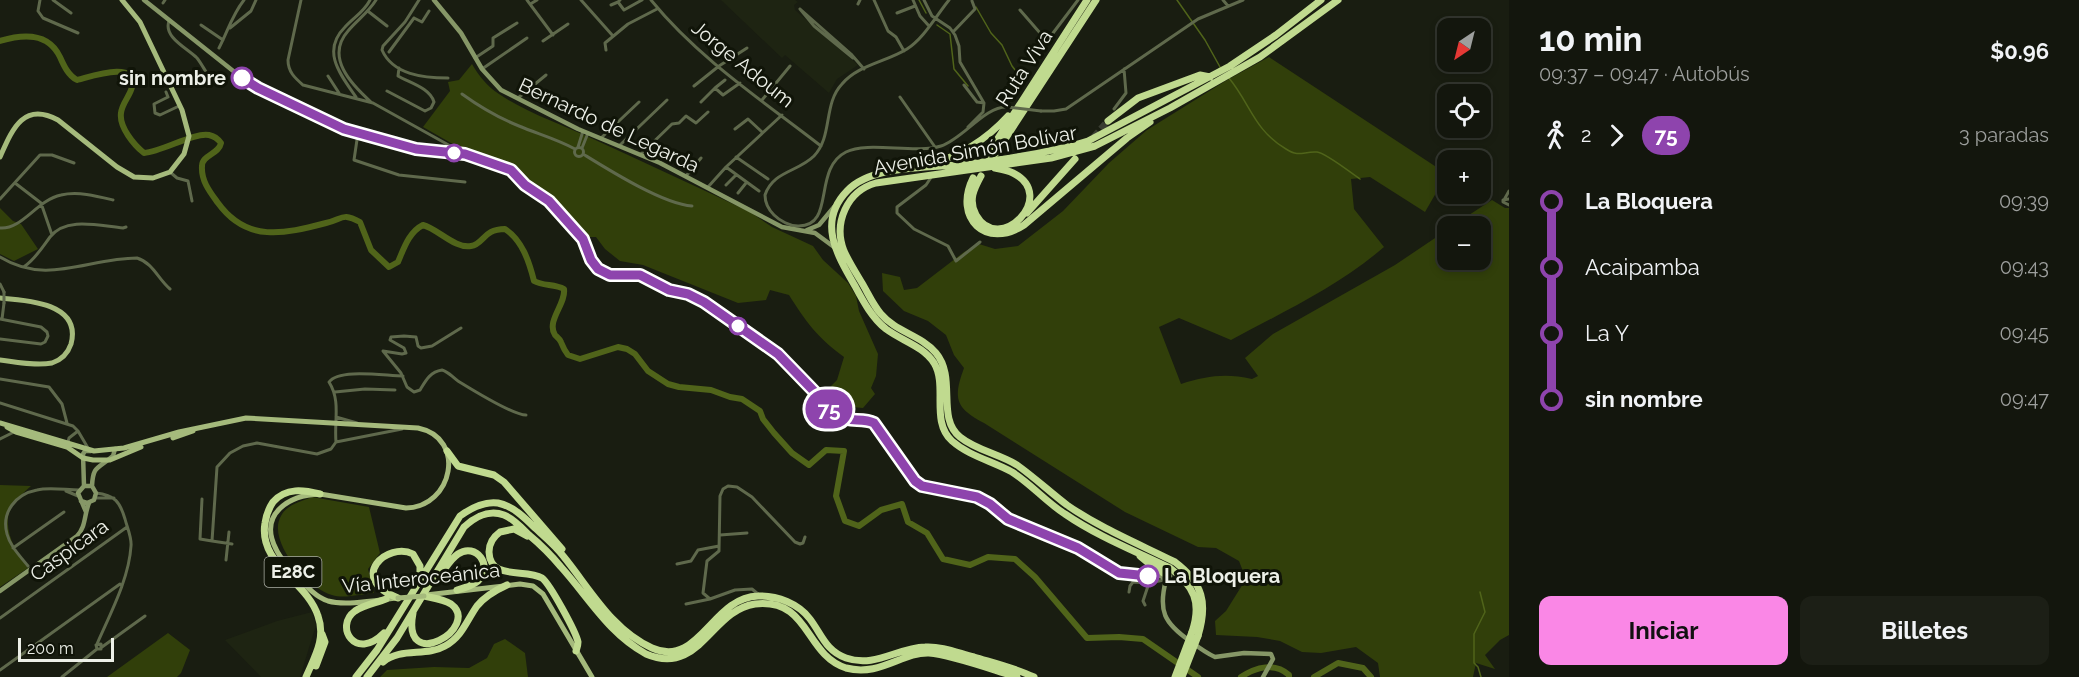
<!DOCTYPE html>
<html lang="es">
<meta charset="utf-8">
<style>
:root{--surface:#13160d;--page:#1c1f16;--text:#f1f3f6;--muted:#9d9f9d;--line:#32352e;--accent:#fa87e6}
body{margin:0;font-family:Raleway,sans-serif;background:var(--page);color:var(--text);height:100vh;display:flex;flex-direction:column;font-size:22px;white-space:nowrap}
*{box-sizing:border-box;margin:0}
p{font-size:20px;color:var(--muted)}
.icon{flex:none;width:33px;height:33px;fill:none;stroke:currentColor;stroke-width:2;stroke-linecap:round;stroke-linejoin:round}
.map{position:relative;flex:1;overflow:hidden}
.side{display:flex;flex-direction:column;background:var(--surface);width:570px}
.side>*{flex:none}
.badge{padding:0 12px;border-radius:20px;font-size:21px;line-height:39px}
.needle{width:39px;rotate:215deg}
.fabs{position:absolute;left:1437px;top:18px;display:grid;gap:12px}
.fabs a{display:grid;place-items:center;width:54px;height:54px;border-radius:12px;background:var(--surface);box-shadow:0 3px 9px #0003,0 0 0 2px var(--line);font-size:30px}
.scale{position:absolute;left:18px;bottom:15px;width:96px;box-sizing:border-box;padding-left:6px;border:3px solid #edf0e8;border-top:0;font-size:16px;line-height:21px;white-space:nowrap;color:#edf0e8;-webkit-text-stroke:4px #101408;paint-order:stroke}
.map>.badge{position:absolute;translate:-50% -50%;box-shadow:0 0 0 3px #fff}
.legs{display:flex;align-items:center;gap:9px;height:66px;padding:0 30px;font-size:20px}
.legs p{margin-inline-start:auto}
.overview{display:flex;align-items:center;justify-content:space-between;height:102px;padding:0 30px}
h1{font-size:33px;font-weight:700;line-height:45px}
.cta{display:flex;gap:12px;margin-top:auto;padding:12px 30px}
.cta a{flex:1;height:69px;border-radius:12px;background:var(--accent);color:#111;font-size:24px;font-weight:700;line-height:69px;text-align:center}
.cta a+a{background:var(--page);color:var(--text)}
ul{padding:0 30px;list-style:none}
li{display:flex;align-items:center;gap:21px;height:66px;font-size:22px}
li i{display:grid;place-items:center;width:9px;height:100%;margin:0 8px;background:currentColor}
li i::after{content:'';width:15px;height:15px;margin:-8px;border:4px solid;border-radius:50%;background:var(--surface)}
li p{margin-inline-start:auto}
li:first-child i{background:linear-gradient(#0000 50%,currentColor 0)}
li:last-child i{background:linear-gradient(currentColor 50%,#0000 0)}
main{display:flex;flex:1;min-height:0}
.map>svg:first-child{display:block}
.built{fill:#1e2412}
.green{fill:#313f0a}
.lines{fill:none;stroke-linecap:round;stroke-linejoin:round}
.stream{stroke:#50641a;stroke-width:1.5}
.river{stroke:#50641a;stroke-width:6}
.highway-tunnel{stroke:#393d31;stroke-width:7;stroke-dasharray:7 3.5;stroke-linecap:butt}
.street{stroke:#5f694c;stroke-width:3}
.secondary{stroke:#869767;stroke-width:4.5}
.primary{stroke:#a5ba7c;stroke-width:5}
.highway{stroke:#c0da8f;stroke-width:7}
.street-bridge{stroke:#5f694c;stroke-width:3}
.primary-bridge{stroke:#a5ba7c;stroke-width:5}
.highway-bridge{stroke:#c0da8f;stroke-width:7}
.line-1-casing{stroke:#fff;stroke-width:14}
.line-1{stroke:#8e44ad;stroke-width:9}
.stop-1-dot{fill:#fff;stroke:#8e44ad;stroke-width:3}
.labels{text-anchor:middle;stroke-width:6;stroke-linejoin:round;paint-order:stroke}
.shield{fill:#101408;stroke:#abaea5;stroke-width:1.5}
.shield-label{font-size:18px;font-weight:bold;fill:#edf0e8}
.street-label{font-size:20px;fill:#edf0e8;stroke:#101408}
.stop-label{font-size:20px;font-weight:bold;fill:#edf0e8;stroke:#101408;text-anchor:end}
</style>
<main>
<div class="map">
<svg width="1509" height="677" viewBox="0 0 1509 677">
<rect width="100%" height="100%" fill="#191d11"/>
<path class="built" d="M721 0H795L798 2 794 5 795 10 858 65 837 79 829 93 785 55 782 58Z
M312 612 316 625 300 677H261L225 640 277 621Z"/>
<path class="green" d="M1269 57 1447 174 1425 212 1370 177 1351 179 1354 209 1384 247C1339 286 1283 312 1231 340L1179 318 1159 327 1181 384C1207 376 1225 373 1252 379L1258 376 1245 358 1273 334 1395 265 1447 230 1448 260H1480V226H1452L1492 200 1505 208H1509V635L1500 640 1485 655 1495 669 1476 663 1473 677H1380L1378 663 1356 647 1321 653 1302 652 1280 641 1257 637 1216 635 1215 621 1226 611 1246 579 1239 561 1216 548 1198 547 1125 512 984 423C955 408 953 398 964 368L954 355 946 335 928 321 904 311 883 291 882 273 900 277 904 290 917 288 964 252 979 244 995 249 1018 246 1063 211 1109 163 1147 130 1227 80Z
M472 64C479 76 487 86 499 94 527 113 561 124 591 138 644 162 697 187 750 212L772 227 813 246 823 260 848 283 856 296 859 311 878 354 876 376 871 388 875 394 863 408 842 406 826 391 837 380 844 357C817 337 806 322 789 295L770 290 766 300 738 303 643 265 620 261 605 249 596 237H586L544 195 524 183 506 162 465 151 423 127 450 91 448 82 459 80Z
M0 208 13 221 21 224 38 249 14 261 0 254Z
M0 485 31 486C25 491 19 497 13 503 0 525 14 550 28 568L0 587Z
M312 497 369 507 380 553 368 569 374 593C361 594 344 599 332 595 309 589 266 541 281 516 286 505 302 501 312 497Z
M168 633 190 650 181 673 177 677H107Z
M505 639 525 653 528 677H380L387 670 434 667 469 668 487 658 494 644Z"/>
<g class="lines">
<path class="stream" d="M919 0 926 13
M1177 0 1205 40 1220 67
M976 7 991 33 1002 45 1012 66 1022 79
M937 25 950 34 954 69 968 86
M1229 78C1251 105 1254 130 1286 149 1300 158 1303 151 1317 152 1326 153 1351 173 1360 179
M1480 592 1485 612 1474 634V663L1478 667 1481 677"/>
<path class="river" d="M0 41C23 34 48 32 60 57 64 66 68 75 77 80 87 78 139 59 132 87 130 96 122 103 121 113 119 127 134 145 144 153 163 151 195 132 209 135 214 136 218 139 221 143 219 154 202 155 202 166 201 181 210 192 218 203 247 243 284 234 326 223 343 219 342 212 360 222L371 250 389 267 398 262C404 248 409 232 423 225 438 229 455 249 471 246 484 244 483 229 505 229 522 240 529 261 534 281 543 286 555 284 564 289 566 304 546 321 555 335 557 337 560 339 561 342 563 347 564 350 568 355L580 359 618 347 627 349 635 354 648 371 668 384 679 387 711 390 730 397 742 399 760 411 763 419 774 433 792 453 809 465 826 450 844 451 836 496 845 521 859 526 881 510 902 504 908 522 927 533 943 559 970 565 988 557 1015 559 1035 577 1087 638 1119 637 1143 639 1198 677
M1241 677C1256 667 1275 662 1289 675V677
M1314 677 1338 663 1363 668 1371 677"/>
<path class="highway-tunnel" d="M1094 137 1108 121"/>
<path class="street" d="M40 0 38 11 43 18 78 33
M53 0 71 13
M301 0 288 60C288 72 295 78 303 85L373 103 463 153
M419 0 405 22 383 46 382 50C393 75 424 78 448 78
M527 0 553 35
M581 0 613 36
M620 0 618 2 624 10 642 0
M651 0C698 58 763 101 821 146
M874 0 888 31 896 37 904 51
M913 0 920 16 929 26
M924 0 932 16 950 28 955 35 959 46 960 62 984 103 983 112 968 127
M949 0C936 16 924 38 907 49 886 62 858 65 842 84 823 104 833 136 814 156 798 172 773 171 765 195 765 203 768 209 774 215 780 221 790 226 798 226 836 227 812 169 846 152 867 141 915 154 941 146 963 139 985 106 1007 107
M1223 0 1228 6
M163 3 165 0
M532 3 537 0
M858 4 860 0
M611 5 618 2
M800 9 851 54 864 69
M800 9 814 26 853 58
M1020 10 1047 41 1078 0
M369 12 387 26
M897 13 915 6
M414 18 422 22 429 11
M169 21C163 37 187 48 197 58 201 63 204 69 208 75
M201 25 223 40
M230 28 251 11 256 0
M953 32 975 9 972 1
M543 41 568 24
M219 48C228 31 232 15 244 0
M606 50 605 43 628 24 657 9
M389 52 414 18
M475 58 493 46V38L517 23
M482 69 527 38
M328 76 339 93
M964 85 977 102 984 103
M694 86 719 66 747 48
M715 88 725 80
M387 91 425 111 431 108 434 102C430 88 410 83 398 76L399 68
M166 92 168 97 154 104 155 113 160 115 179 106
M462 94C480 107 499 118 519 126 538 134 557 139 575 149
M356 97C340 74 321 51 345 27 354 17 364 12 370 0
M900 97 935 147
M518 98 546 75
M762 100 790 66
M371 102C351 84 325 57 348 31 357 20 368 13 376 0
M701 102 715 88 723 95 740 83
M1114 109 1126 93 1124 69
M1041 111H1054L1066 109 1198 19 1243 0
M735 129 748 119 762 132
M358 133 354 160 399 175 465 182
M601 138 639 102
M620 145 667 100
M578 147 583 131
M574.5 152a4.5 4.5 0 1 1 9 0a4.5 4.5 0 1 1-9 0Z
M582 148 588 133
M676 153 694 166
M583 154C609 170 663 204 692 206
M641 154 672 124 679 123 686 116 696 123 708 112
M736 157 768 179
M726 167 759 191
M170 172 177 178 188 181 192 201
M686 176 701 158
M932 176 926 185 897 207V213L914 229 948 246 956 261 980 242
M15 183 41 203 52 235
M726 185 736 175
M708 187 726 167 782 115
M738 193 746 183
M0 199 40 155H52L74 163
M1509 199 1503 200V202L1509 205
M1504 200 1509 191
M0 228C22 230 37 200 61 195 78 191 97 196 113 200
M0 257C47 286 88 258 137 258 153 263 158 279 170 289
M25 266C36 258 42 248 50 237 66 216 100 226 123 228L126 227
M0 284 4 292
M0 319 41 327 47 332 48 336 45 342 41 344 0 339
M2 319 4 303
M461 328 432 346 421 348 418 346 416 337 404 336 391 337 390 340 404 348 406 353 402 354 383 351 401 373 407 387 414 392 420 390C426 380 430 372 442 370 449 372 452 377 458 381 471 389 513 415 526 415
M0 379 49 387 62 404 67 423
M335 392 365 389 395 390
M0 403 73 426 78 431 88 448
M336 417 357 423
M0 439 14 432
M68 442 69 438 78 431
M336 442C334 421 341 401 329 382 339 368 386 376 403 376
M336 442 402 429
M66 491 78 496
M96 493C115 495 120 502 125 519 127 527 132 538 131 546 129 579 110 614 97 644
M96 498H114
M202 499 200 539 212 541 217 467 230 453 243 446 257 443 317 454 331 449 336 442
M720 535 747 533
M212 541 232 544
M13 548 64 512
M226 560 229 532
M677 564 691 561 698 550 719 546
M28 566C20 556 10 546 7 534 1 512 16 494 37 490 49 487 66 490 79 490
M1129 592 1130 586 1133 582 1149 583
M758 594 752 589 735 590 710 599 703 593 707 561 719 551 720 496 723 489 728 486 737 487 752 497 795 542 800 544 803 543 805 537
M686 604 710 599
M1145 605 1143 601 1149 583 1164 580
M0 618 127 527
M102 647 145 616
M0 670 120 584
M62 677 97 649H101V644L96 645 97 649"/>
<path class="secondary" d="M144 0 242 78 287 102 344 129 395 145 416 149 465 154 511 170 525 185 549 201 574 229 583 239 591 260 598 269 610 275H640L669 290 693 295 716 309 778 354 838 416C850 423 863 417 874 423L915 481 922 487 977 497 990 504 1008 519 1079 548 1123 574 1156 576H1161L1165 572 1170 576 1165 580 1161 576
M434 0 461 33 482 69 501 90 578 129 660 163 782 227 815 233 834 247
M807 230 819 225 834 207
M84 486 83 454 85 451H91
M92 486C93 465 98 469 113 456L115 449
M81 501 87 503 94 500 96 493 92 486H84L78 493 86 512
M1166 580C1158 611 1164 623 1190 641 1198 647 1206 653 1215 657L1244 653 1271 654 1273 659 1263 677
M0 591 77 536C86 527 84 515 89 503"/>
<path class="primary" d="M0 157C12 130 23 101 58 120L117 167 134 177 153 178 170 172 184 154 189 136 182 110 140 22 122 0
M0 298C27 300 82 303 71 344 68 353 61 360 52 363 35 366 16 362 0 360
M0 423 94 451 124 448 179 432 246 418 418 428C467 438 453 507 406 508L320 494C289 495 258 514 276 549 281 560 291 570 299 578 307 587 316 597 328 601 346 606 378 600 397 598
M7 427 16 432 67 447 83 458 93 460H110L141 447
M173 438 193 431
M426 595 520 584 533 586 543 594 592 677"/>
<path class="highway" d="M1108 121 1138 98 1200 75 1210 77
M996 153 1096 0
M988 154 1087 0
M929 164C961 156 986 140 1008 116
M981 176C974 189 968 200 976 215 999 256 1059 196 1013 173 1007 170 1000 169 995 168
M973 178C953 218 986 250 1024 225L1127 138 1150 122
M1027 213 1075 159
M447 451 458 466 494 475 504 482 562 549
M527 536 514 529 500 532C493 537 489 543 489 552 490 581 526 568 542 578 550 584 576 632 578 642 578 646 577 648 576 651
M1140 556 1152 566 1150 576
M1152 563 1163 573
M436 579C444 572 449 560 458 554 476 542 494 566 478 581 472 586 464 588 457 590
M398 598C346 578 388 541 413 554L420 566V579
M413 613C401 675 482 627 451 604 443 599 433 598 424 596
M1192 632C1202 602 1194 586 1170 568 1135 551 1097 536 1065 514 1046 502 1031 484 1012 472 992 461 969 456 952 441 930 421 948 386 934 363 923 346 902 341 886 329 872 318 863 301 855 286 837 255 817 222 847 191 872 164 933 168 968 164 1008 159 1050 153 1088 141L1230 66 1276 35 1321 0
M384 633C355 662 334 626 355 611 364 605 376 603 386 599
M1198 636C1208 603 1203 583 1175 562 1139 544 1100 528 1067 505 1050 492 1034 477 1017 465 999 454 976 450 960 437 936 418 957 378 936 353 921 335 896 332 881 314 873 305 868 293 862 283 856 273 849 262 844 251 833 223 847 191 876 183L1051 158 1095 146 1170 108 1260 57 1338 0
M383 662C401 647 426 657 445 646 462 637 467 620 477 606 485 596 496 590 507 585
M316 666 325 642 322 634
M306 677C315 656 326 638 318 616 307 581 258 564 265 523 266 516 269 508 273 502 286 487 304 490 320 494
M356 677 377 650 460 516C471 508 484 501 498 503 513 506 525 518 535 528 545 537 556 546 564 557 590 589 612 630 652 648 699 669 712 597 758 596 777 595 799 604 810 619 822 635 826 651 846 658 875 668 897 648 925 647 942 646 958 653 974 657 994 663 1015 668 1034 677
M367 677 397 638 464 527C475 517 488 509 504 515 514 519 522 528 529 535 541 545 551 555 561 567 589 598 608 633 646 654 700 677 711 610 755 604 810 598 804 654 846 668 880 677 902 652 929 653 953 655 993 670 1017 677"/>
<path class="street-bridge" d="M1007 107 1041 111
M4 303V292"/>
<path class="primary-bridge" d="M398 598 424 596"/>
<path class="highway-bridge" d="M1175 677 1192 632
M1182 677 1198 636"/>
</g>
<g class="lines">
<g class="line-1-casing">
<path id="line-1" d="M242 78 258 88 344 129 416 149 465 154 511 170 525 185 549 201 574 229 583 239 591 260 598 269 610 275H640L669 290 688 294 704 302 778 354 838 416C850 423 863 417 874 423L915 481 922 486 977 497 990 504 1008 519 1078 548 1119 573 1148 576"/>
</g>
<use href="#line-1" class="line-1"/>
</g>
<g class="stop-1-dot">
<circle cx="242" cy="78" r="10"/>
<circle cx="454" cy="153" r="8"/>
<circle cx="738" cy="326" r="8"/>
<circle cx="1148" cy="576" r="10"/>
</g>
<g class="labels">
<rect class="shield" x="264.5" y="557" width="57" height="30" rx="4.5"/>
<g class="shield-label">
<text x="293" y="578">E28C</text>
</g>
<g class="street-label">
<text transform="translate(743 64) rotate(39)" y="7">Jorge Adoum</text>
<text transform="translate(1024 68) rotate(-57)" y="7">Ruta Viva</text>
<text transform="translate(609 125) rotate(25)" y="7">Bernardo de Legarda</text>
<text transform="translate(975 150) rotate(-10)" y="7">Avenida Simón Bolívar</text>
<text transform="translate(69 550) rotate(-36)" y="7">Caspicara</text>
<text transform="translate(421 578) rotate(-6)" y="7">Vía Interoceánica</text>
</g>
<g class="stop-label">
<text x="226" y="85">sin nombre</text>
<text x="1164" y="583" text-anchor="start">La Bloquera</text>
</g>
</g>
</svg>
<div class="fabs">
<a><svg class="needle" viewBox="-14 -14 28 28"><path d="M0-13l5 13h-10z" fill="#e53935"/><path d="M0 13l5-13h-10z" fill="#9d9f9d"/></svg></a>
<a><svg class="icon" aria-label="locate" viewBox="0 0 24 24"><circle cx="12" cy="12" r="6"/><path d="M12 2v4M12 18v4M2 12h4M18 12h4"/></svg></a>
<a>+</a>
<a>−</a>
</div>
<div class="scale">200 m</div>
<b class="badge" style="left:829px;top:409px;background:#8e44ad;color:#fff">75</b>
</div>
<section class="side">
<div class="overview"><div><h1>10 min</h1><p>09:37 – 09:47 · Autobús</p></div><b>$0.96</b></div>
<div class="legs"><svg class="icon" aria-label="walk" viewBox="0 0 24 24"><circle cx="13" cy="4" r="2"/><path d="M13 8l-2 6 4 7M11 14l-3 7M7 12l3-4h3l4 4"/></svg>2<svg class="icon" aria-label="forward" viewBox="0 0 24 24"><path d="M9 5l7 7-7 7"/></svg><b class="badge" style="background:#8e44ad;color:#fff">75</b><p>3 paradas</p></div>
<ul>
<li><i style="color:#8e44ad"></i><b>La Bloquera</b><p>09:39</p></li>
<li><i style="color:#8e44ad"></i><span>Acaipamba</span><p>09:43</p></li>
<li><i style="color:#8e44ad"></i><span>La Y</span><p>09:45</p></li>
<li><i style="color:#8e44ad"></i><b>sin nombre</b><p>09:47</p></li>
</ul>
<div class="cta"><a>Iniciar</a><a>Billetes</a></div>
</section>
</main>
